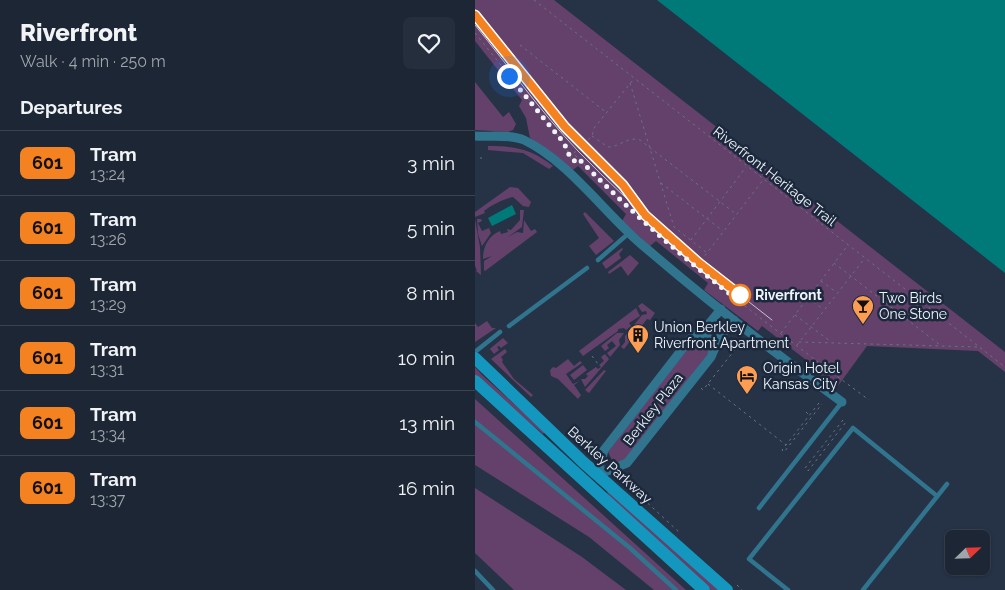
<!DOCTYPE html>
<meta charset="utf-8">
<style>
:root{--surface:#1c2634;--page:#252e3c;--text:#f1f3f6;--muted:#a0a5ac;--line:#3a434f}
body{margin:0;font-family:Raleway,sans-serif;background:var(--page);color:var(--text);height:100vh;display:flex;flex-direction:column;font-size:19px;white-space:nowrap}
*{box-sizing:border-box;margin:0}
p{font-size:16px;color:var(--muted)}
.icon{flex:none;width:28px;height:28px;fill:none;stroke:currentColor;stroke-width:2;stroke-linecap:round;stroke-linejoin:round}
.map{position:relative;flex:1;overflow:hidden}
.side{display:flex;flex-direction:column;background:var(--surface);width:475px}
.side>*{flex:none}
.badge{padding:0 10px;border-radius:8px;font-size:18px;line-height:32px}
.needle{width:32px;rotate:67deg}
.buttons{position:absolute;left:470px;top:530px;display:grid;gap:10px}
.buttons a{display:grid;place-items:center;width:45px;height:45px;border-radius:8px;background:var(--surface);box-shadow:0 1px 4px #0004,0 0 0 1px var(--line);font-size:25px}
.you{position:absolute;width:25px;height:25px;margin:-12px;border:4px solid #fff;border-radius:50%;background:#1a73e8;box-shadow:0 0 0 8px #1a73e833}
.map>.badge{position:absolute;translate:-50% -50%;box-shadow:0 0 0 2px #fff}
h2{padding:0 20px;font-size:19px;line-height:45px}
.round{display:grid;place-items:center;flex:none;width:52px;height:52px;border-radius:8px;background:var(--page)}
.headline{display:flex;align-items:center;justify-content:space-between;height:85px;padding:0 20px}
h1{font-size:24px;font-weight:800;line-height:38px}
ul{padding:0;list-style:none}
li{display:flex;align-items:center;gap:15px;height:65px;padding:0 20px;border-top:1px solid var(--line)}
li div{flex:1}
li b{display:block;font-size:19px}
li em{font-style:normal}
li .badge{min-width:55px;font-weight:700;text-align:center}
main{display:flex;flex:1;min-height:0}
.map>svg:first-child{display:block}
.green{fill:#64416a}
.water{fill:#007a79}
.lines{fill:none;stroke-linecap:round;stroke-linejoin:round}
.path{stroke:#687382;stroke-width:1;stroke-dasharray:2.5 4;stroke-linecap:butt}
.service{stroke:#31748d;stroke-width:4.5}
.minor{stroke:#31748d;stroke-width:9}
.secondary{stroke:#1397bf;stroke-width:12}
.tram{stroke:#c1c8d3;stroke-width:1}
.line-casing{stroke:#fff;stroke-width:11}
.line{stroke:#f58220;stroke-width:8}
.walk{stroke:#f0f5fd;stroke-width:5;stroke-dasharray:0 9}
.stop-dot{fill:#fff;stroke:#f58220;stroke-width:2.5}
.labels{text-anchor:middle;stroke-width:5;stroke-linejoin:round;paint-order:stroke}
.street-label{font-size:14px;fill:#f0f5fd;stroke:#1c293c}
.stop-label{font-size:14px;font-weight:bold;fill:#f0f5fd;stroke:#1c293c;text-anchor:start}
.poi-label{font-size:14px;fill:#f0f5fd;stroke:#1c293c;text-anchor:start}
</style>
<main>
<section class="side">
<div class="headline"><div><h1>Riverfront</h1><p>Walk · 4 min · 250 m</p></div><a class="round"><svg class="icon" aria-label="heart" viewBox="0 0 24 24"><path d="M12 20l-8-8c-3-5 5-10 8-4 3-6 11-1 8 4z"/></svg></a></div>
<h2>Departures</h2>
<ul>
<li><span class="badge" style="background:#f58220;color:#111">601</span><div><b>Tram</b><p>13:24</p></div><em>3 min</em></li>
<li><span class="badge" style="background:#f58220;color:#111">601</span><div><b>Tram</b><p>13:26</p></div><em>5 min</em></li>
<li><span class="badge" style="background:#f58220;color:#111">601</span><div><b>Tram</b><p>13:29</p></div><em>8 min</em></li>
<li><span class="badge" style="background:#f58220;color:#111">601</span><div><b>Tram</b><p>13:31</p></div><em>10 min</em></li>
<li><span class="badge" style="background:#f58220;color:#111">601</span><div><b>Tram</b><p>13:34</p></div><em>13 min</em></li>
<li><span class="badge" style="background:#f58220;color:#111">601</span><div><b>Tram</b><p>13:37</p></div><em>16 min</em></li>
</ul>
</section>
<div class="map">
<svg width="530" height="590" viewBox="0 0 530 590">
<rect width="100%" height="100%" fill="#263346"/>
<path class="green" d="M0 0H79L530 352V372L503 351 392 346 360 390 344 379 348 373 287 326 283 331 229 290 233 283 181 241 175 246 147 221 151 214 103 166 98 170 55 138 51 118 44 106 47 100 0 41Z
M0 82 28 117 34 112 41 124 38 130 33 132 0 130Z
M13 146C39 146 57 149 78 166L74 169 48 153 13 150Z
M35 187 43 188 56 202 54 207 48 206 38 197C29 199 18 204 9 211L10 213 0 217V212Z
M45 210H49L47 227 33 237 42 232 48 233 49 220 56 231 60 229 62 232 10 271 9 270V261L17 256 8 259C8 247 13 236 25 231L26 234 33 232 32 229 36 230 45 220Z
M110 212 139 241 121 255 114 246 124 238 108 214Z
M0 219 5 247 6 275 1 271 2 270 0 266Z
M2 219H6L7 221 3 223 7 231 14 228 16 233 7 246 3 234Z
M147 248 148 249 144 254 146 258 131 269 127 263Z
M155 255 164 263 153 276 146 266 134 274 133 272Z
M167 303 180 313 175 320 172 319 149 349 146 347 150 342V336L167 315 172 314 171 311 167 312 163 306Z
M161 308 165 316 154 323 156 326 151 330 149 328 143 329V331L108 356 104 351Z
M12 321 17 328H21L0 342V323L3 327Z
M142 333H149L144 340 145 345 135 357 132 353 141 346 137 341 132 345 134 348 130 351 126 346Z
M28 338 33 343 26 348 24 346 22 347 24 350 19 354 15 349 10 353Z
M225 339 234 344 235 351 150 461 144 463 138 462 133 452 217 343Z
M30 349 32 352 26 357 28 360 27 362 39 379 58 395 56 397 16 359Z
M130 354 134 359 110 387 106 379H110L113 376 111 374 121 367 123 369 126 367 124 365 129 361 126 357Z
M93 359 99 366 105 361 107 363 91 374 98 384 105 381 99 385 106 395 103 399 83 379 76 376 75 370 78 367 81 368Z
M108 365 112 370 99 380 95 375Z
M0 367 7 375 70 432 68 434 0 376Z
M129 370 131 371 114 393 110 390Z
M0 399 211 590H179L114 537 0 465Z
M0 488 107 557 151 590H39L0 553Z
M134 490 244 590H236L140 503 132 493Z"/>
<path class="water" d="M182 0H530V273Z
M37 205 41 214 17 226 13 218Z"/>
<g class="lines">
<path class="path" d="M59 0 530 367
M0 33 89 143 95 157 99 161 103 158C191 249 292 324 394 400
M45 45 132 113
M155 83 199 227 232 253
M117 136 133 147C146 147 151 136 165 140L261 214
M102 157 98 154 117 136 119 128 158 80
M6 159V157
M186 183 248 231
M216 240 271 167
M359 263 465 345
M222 266 288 180
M346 281 361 292
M333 298 348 309
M320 315 355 341
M306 333 373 245
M324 342 503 347
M322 345 390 258
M117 356 123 364
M233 384 311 445
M226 388 228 390 266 342
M344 403 307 450 309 452 347 404
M331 412 334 415
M368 420 330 468 333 471 371 422
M153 481 151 483 205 533
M262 585 267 590"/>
<path class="service" d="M123 260 154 233
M34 326 112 268
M0 352 25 332
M0 422 155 548 201 590
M284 508 367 402
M0 571 18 590
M313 590 274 559 378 428 462 496
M388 590 472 484"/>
<path class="minor" d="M0 136C14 137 36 134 49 140 93 161 128 211 165 243 230 299 298 352 367 402
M246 309 233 325 215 339 129 450 122 475 152 463 236 357 244 338 259 320
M225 331 241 345"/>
<path class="secondary" d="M0 358 108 462 252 590
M0 381 229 590"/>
<path class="tram" d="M0 15 11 29
M0 25C34 67 66 112 103 151 163 213 229 267 297 320"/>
</g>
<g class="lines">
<g class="line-casing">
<path id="line" d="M0 15 90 127 148 185 170 215 224 263 265 295"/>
</g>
<use href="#line" class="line"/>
<path class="walk" d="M34 76 89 143 95 157 99 161 103 158C151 207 201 252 255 294L265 295"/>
</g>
<defs>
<g id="bar-pin" transform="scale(1.125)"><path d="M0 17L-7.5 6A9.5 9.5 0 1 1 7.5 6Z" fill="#fc9d52" stroke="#1c293c"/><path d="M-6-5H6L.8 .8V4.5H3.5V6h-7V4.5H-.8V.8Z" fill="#111"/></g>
<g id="building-pin" transform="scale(1.125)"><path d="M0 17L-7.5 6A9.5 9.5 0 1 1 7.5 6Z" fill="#fc9d52" stroke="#1c293c"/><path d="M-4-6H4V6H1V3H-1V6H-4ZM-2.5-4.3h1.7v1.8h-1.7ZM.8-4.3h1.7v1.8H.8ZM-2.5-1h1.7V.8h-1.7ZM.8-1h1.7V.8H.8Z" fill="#111"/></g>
<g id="hotel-pin" transform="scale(1.125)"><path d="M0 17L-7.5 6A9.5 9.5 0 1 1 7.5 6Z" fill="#fc9d52" stroke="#1c293c"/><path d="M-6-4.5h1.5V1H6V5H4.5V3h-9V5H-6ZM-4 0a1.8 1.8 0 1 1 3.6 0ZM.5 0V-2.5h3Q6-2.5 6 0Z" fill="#111"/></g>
</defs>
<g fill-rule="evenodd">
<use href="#bar-pin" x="388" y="306"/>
<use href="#building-pin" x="163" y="335"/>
<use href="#hotel-pin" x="272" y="376"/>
</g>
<circle class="stop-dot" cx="265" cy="295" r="10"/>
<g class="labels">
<g class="street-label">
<text transform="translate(300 176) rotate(38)" y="5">Riverfront Heritage Trail</text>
<text transform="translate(178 409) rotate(-52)" y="5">Berkley Plaza</text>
<text transform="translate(135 465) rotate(42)" y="5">Berkley Parkway</text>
</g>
<g class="stop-label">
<text x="280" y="300">Riverfront</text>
</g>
<g class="poi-label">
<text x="404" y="303">Two Birds<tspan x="404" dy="16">One Stone</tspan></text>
<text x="179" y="332">Union Berkley<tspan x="179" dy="16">Riverfront Apartment</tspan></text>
<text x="288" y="373">Origin Hotel<tspan x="288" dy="16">Kansas City</tspan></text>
</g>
</g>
</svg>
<div class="buttons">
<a><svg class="needle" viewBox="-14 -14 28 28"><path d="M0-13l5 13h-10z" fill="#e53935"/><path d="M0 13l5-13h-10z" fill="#a0a5ac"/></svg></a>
</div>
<div class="you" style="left:34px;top:76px"></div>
</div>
</main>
